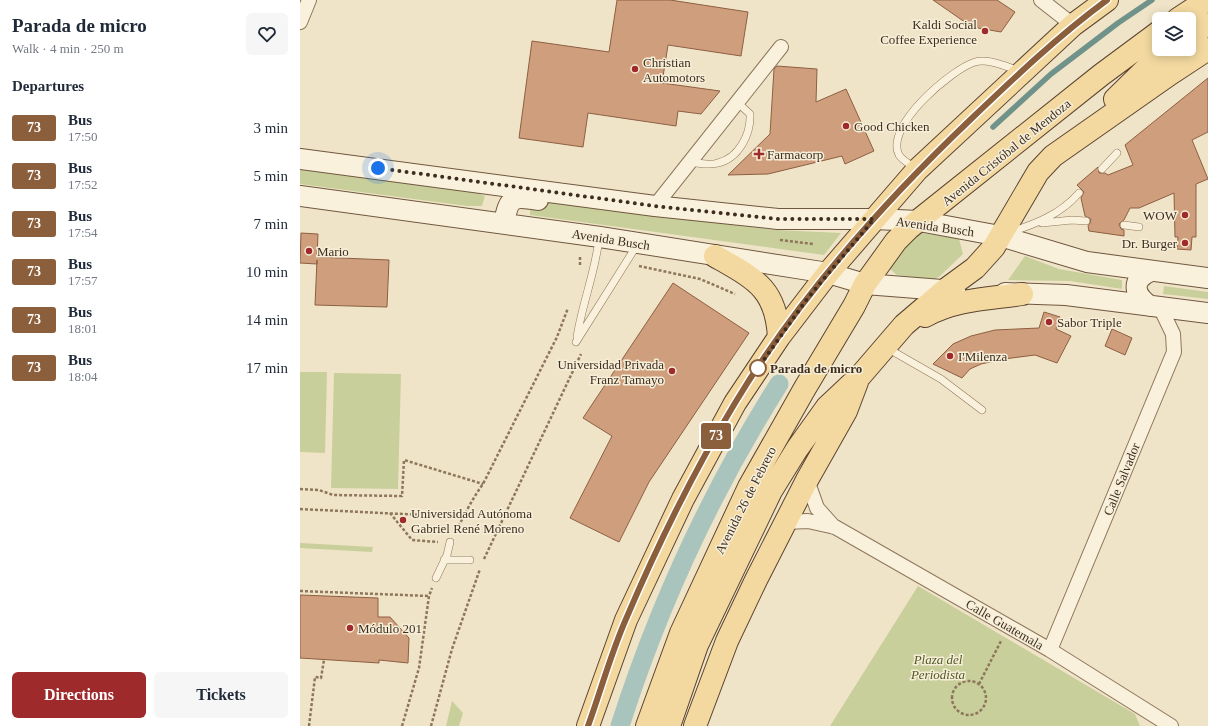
<!DOCTYPE html>
<meta charset="utf-8">
<style>
:root{--surface:#fff;--page:#f6f6f7;--text:#1f2937;--muted:#747a83;--accent:#9e2a2b}
body{margin:0;font-family:Georgia,serif;background:var(--page);color:var(--text);height:100vh;display:flex;flex-direction:column;font-size:15px;white-space:nowrap}
*{box-sizing:border-box;margin:0}
p{font-size:13px;color:var(--muted)}
.icon{flex:none;width:22px;height:22px;fill:none;stroke:currentColor;stroke-width:2;stroke-linecap:round;stroke-linejoin:round}
.map{position:relative;flex:1;overflow:hidden}
.panel{display:flex;flex-direction:column;background:var(--surface);width:300px}
.panel>*{flex:none}
.badge{padding:0 8px;border-radius:3px;font-size:14px;line-height:26px}
.fabs{position:absolute;left:852px;top:12px;display:grid;gap:8px}
.fabs a{display:grid;place-items:center;width:44px;height:44px;border-radius:6px;background:var(--surface);box-shadow:0 2px 10px #0003;font-size:20px}
.you{position:absolute;width:20px;height:20px;margin:-10px;border:3px solid #fff;border-radius:50%;background:#1a73e8;box-shadow:0 0 0 6px #1a73e833}
.map>.badge{position:absolute;translate:-50% -50%;box-shadow:0 0 0 2px #fff}
h2{padding:0 12px;font-size:15px;line-height:36px}
.round{display:grid;place-items:center;flex:none;width:42px;height:42px;border-radius:6px;background:var(--page)}
.headline{display:flex;align-items:center;justify-content:space-between;height:68px;padding:0 12px}
h1{font-size:19px;font-weight:700;line-height:30px}
.action{display:flex;gap:8px;margin-top:auto;padding:8px 12px}
.action a{flex:1;height:46px;border-radius:6px;background:var(--accent);color:#fff;font-size:16px;font-weight:700;line-height:46px;text-align:center}
.action a+a{background:var(--page);color:var(--text)}
ul{padding:0;list-style:none}
li{display:flex;align-items:center;gap:12px;height:48px;padding:0 12px}
li div{flex:1}
li b{display:block;font-size:15px}
li em{font-style:normal}
li .badge{min-width:44px;font-weight:700;text-align:center}
main{display:flex;flex:1;min-height:0}
.map>svg:first-child{display:block}
.green{fill:#c9cf9b}
.lines{fill:none;stroke-linecap:round;stroke-linejoin:round}
.stream{stroke:#6f938a;stroke-width:5.5}
.canal{stroke:#a9c4bc;stroke-width:19}
.building{fill:#cf9f7d;stroke:#8d5f41}
.lane-casing{stroke:#8d765c;stroke-width:8}
.street-casing{stroke:#8d765c;stroke-width:16}
.secondary-casing{stroke:#6f573f;stroke-width:22}
.primary-casing{stroke:#5b4430;stroke-width:24}
.path{stroke:#8d765c;stroke-width:2.5;stroke-dasharray:3 2;stroke-linecap:butt}
.lane{stroke:#faf1dc;stroke-width:7}
.street{stroke:#faf1dc;stroke-width:14}
.secondary{stroke:#faf1dc;stroke-width:20}
.primary{stroke:#f3d9a0;stroke-width:22}
.line-casing{stroke:#fff;stroke-width:9}
.line{stroke:#8b5e3c;stroke-width:6}
.walk{stroke:#3d2e20;stroke-width:4;stroke-dasharray:0 7.2}
.poi-dot{fill:#9e2a2b;stroke:#f7eed8;stroke-width:1.5}
.stop-dot{fill:#fff;stroke:#8b5e3c;stroke-width:2}
.labels{text-anchor:middle;stroke-width:3;stroke-linejoin:round;paint-order:stroke}
.poi-label{font-size:13px;fill:#3d2e20;stroke:#f7eed8;text-anchor:start}
.street-label{font-size:13px;fill:#3d2e20;stroke:#f7eed8}
.stop-label{font-size:13px;font-weight:bold;fill:#3d2e20;stroke:#f7eed8;text-anchor:start}
.park-label{font-size:13px;font-style:italic;fill:#4d5a26;stroke:#f7eed8}
</style>
<main>
<section class="panel">
<div class="headline"><div><h1>Parada de micro</h1><p>Walk · 4 min · 250 m</p></div><a class="round"><svg class="icon" aria-label="heart" viewBox="0 0 24 24"><path d="M12 20l-8-8c-3-5 5-10 8-4 3-6 11-1 8 4z"/></svg></a></div>
<h2>Departures</h2>
<ul>
<li><span class="badge" style="background:#8b5e3c;color:#fff">73</span><div><b>Bus</b><p>17:50</p></div><em>3 min</em></li>
<li><span class="badge" style="background:#8b5e3c;color:#fff">73</span><div><b>Bus</b><p>17:52</p></div><em>5 min</em></li>
<li><span class="badge" style="background:#8b5e3c;color:#fff">73</span><div><b>Bus</b><p>17:54</p></div><em>7 min</em></li>
<li><span class="badge" style="background:#8b5e3c;color:#fff">73</span><div><b>Bus</b><p>17:57</p></div><em>10 min</em></li>
<li><span class="badge" style="background:#8b5e3c;color:#fff">73</span><div><b>Bus</b><p>18:01</p></div><em>14 min</em></li>
<li><span class="badge" style="background:#8b5e3c;color:#fff">73</span><div><b>Bus</b><p>18:04</p></div><em>17 min</em></li>
</ul>
<div class="action"><a>Directions</a><a>Tickets</a></div>
</section>
<div class="map">
<svg width="908" height="726" viewBox="0 0 908 726">
<rect width="100%" height="100%" fill="#f0e4c8"/>
<path class="green" d="M0 168 169 190 185 196 182 206H167L0 184Z
M237 201 477 230 541 233 524 255 230 215V204Z
M623 233 659 239 663 254 640 276 634 280 597 275 590 269 589 265 616 234Z
M725 256 759 269 822 280V289L770 281 708 280Z
M864 286 908 292V299L863 294Z
M0 372H27L25 453 0 452Z
M34 373 101 374 98 489 31 488Z
M0 543 73 547 72 552 0 548Z
M618 586 835 714 840 726H530Z
M152 701 163 713 159 726H146Z"/>
<g class="lines">
<path class="stream" d="M693 127 751 74 818 23 852 0"/>
<path class="canal" d="M320 726C358 607 412 490 479 384"/>
</g>
<path class="building" d="M317 0H370L448 12 441 56 368 45 362 83 420 91 401 114 378 111 376 126 288 113 283 147 219 138 232 41 309 52Z
M633 0H697L715 12 701 32 672 27Z
M477 66 517 69 516 102 546 89 574 151 545 164 542 156 468 174 428 175 470 134 474 69Z
M908 78V132L892 140 908 179 896 184V237H892L891 250 877 249 878 237H875L874 193 839 208H830L824 220 819 224 821 229 824 230V236L789 231 788 226 790 223 791 219 785 216 781 198 784 192 777 185 798 167 799 173H805L808 175 833 165 825 145Z
M1 233 18 234 17 257 89 260 87 307 15 305 17 260V264L0 263Z
M373 283 449 333 349 482 319 542 270 518 312 436 283 418Z
M744 312 760 317 756 329 771 336 757 363 735 355 704 359 681 364 670 369 662 378 633 364 653 344 671 336 695 330 739 328Z
M812 329 832 338 825 355 805 346Z
M0 595 78 598V617H90L109 638 108 663 79 660V663L0 658Z"/>
<g class="lines">
<g class="lane-casing">
<path id="lane" d="M390 162C399 163 409 166 418 163 439 158 451 134 450 114L437 102
M615 168C611 165 602 160 599 155 584 126 652 69 675 62 688 58 707 67 720 71
M802 169 817 153
M742 223 772 220 786 221
M824 225 839 227
M708 233C735 224 760 215 779 193
M277 337C282 304 295 273 299 239
M276 342 337 245
M587 348 641 379 682 410
M144 560H170
M136 578 147 555 150 542"/>
</g>
<g class="street-casing">
<path id="street" d="M741 0 773 25
M0 22 9 0
M355 206 481 47
M507 480 517 508 534 527
M486 522 508 521 535 527 750 650 871 726
M750 650 874 352 873 334 860 307"/>
</g>
<g class="secondary-casing">
<path id="secondary" d="M0 159 355 206 478 219H574L619 221 700 236 787 262 908 278
M0 196 300 237 528 273 565 284 655 291
M204 223C209 196 213 196 238 200
M705 293 766 295 908 313
M850 306C834 295 830 280 851 271"/>
</g>
<g class="primary-casing">
<path id="primary" d="M878 19 907 0
M889 37 908 24
M815 99 857 58 871 49
M415 256C455 279 476 288 479 337
M625 316C656 299 688 299 722 294
M288 726 326 620 383 499 435 403 479 337 528 273 617 170 773 25 807 0
M347 726 381 633 449 487 505 388 554 306 565 284 596 241 609 228 801 75 859 32
M369 726 397 645 471 491 497 449 527 407 561 375 604 325 645 290 675 268 694 247 738 172 753 156 870 74 908 49
M395 726 427 641 456 580 507 480 546 411 557 382"/>
</g>
<path class="path" d="M480 240 513 244
M280 265V255
M339 266 400 279 435 294
M0 489 19 490 33 495 102 496 104 460 183 484
M0 509 164 517
M90 513 112 540 138 542
M156 531C165 514 172 499 183 484L257 337 268 308
M184 559 281 354
M0 591 129 596
M652 698a17 17 0 1 1 34 0a17 17 0 1 1-34 0Z
M679 684 701 641
M9 726 15 677 21 678 24 660
M102 726 119 668 129 596 132 588
M131 726 152 649 180 569"/>
<use href="#lane" class="lane"/>
<use href="#street" class="street"/>
<use href="#secondary" class="secondary"/>
<use href="#primary" class="primary"/>
</g>
<g class="lines">
<g class="line-casing">
<path id="line" d="M288 726C301 690 311 653 326 619 357 546 394 471 435 403 498 298 582 204 670 120 714 78 758 36 807 0"/>
</g>
<use href="#line" class="line"/>
<path class="walk" d="M78 168 355 206 478 219H574L507 299 458 368"/>
</g>
<g class="poi-dot">
<circle cx="685" cy="31" r="4"/>
<circle cx="335" cy="69" r="4"/>
<circle cx="546" cy="126" r="4"/>
<path d="M457 148h4v4h4v4h-4v4h-4v-4h-4v-4h4z"/>
<circle cx="885" cy="215" r="4"/>
<circle cx="885" cy="243" r="4"/>
<circle cx="9" cy="251" r="4"/>
<circle cx="749" cy="322" r="4"/>
<circle cx="650" cy="356" r="4"/>
<circle cx="372" cy="371" r="4"/>
<circle cx="103" cy="520" r="4"/>
<circle cx="50" cy="628" r="4"/>
</g>
<circle class="stop-dot" cx="458" cy="368" r="8"/>
<g class="labels">
<g class="poi-label">
<text x="677" y="29" text-anchor="end">Kaldi Social<tspan x="677" dy="15">Coffee Experience</tspan></text>
<text x="343" y="67">Christian<tspan x="343" dy="15">Automotors</tspan></text>
<text x="554" y="131">Good Chicken</text>
<text x="467" y="159">Farmacorp</text>
<text x="877" y="220" text-anchor="end">WOW</text>
<text x="877" y="248" text-anchor="end">Dr. Burger</text>
<text x="17" y="256">Mario</text>
<text x="757" y="327">Sabor Triple</text>
<text x="658" y="361">I'Milenza</text>
<text x="364" y="369" text-anchor="end">Universidad Privada<tspan x="364" dy="15">Franz Tamayo</tspan></text>
<text x="111" y="518">Universidad Autónoma<tspan x="111" dy="15">Gabriel René Moreno</tspan></text>
<text x="58" y="633">Módulo 201</text>
</g>
<g class="street-label">
<text transform="translate(706 152) rotate(-39)" y="5">Avenida Cristóbal de Mendoza</text>
<text transform="translate(635 226) rotate(8)" y="5">Avenida Busch</text>
<text transform="translate(311 239) rotate(9)" y="5">Avenida Busch</text>
<text transform="translate(821 479) rotate(-68)" y="5">Calle Salvador</text>
<text transform="translate(445 500) rotate(-63)" y="5">Avenida 26 de Febrero</text>
<text transform="translate(705 624) rotate(30)" y="5">Calle Guatemala</text>
</g>
<g class="stop-label">
<text x="470" y="373">Parada de micro</text>
</g>
<g class="park-label">
<text x="638" y="664">Plaza del<tspan x="638" dy="15">Periodista</tspan></text>
</g>
</g>
</svg>
<div class="fabs">
<a><svg class="icon" aria-label="layers" viewBox="0 0 24 24"><path d="M12 4l9 5-9 5-9-5zM3 14l9 5 9-5"/></svg></a>
</div>
<div class="you" style="left:78px;top:168px"></div>
<b class="badge" style="left:416px;top:436px;background:#8b5e3c;color:#fff">73</b>
</div>
</main>
